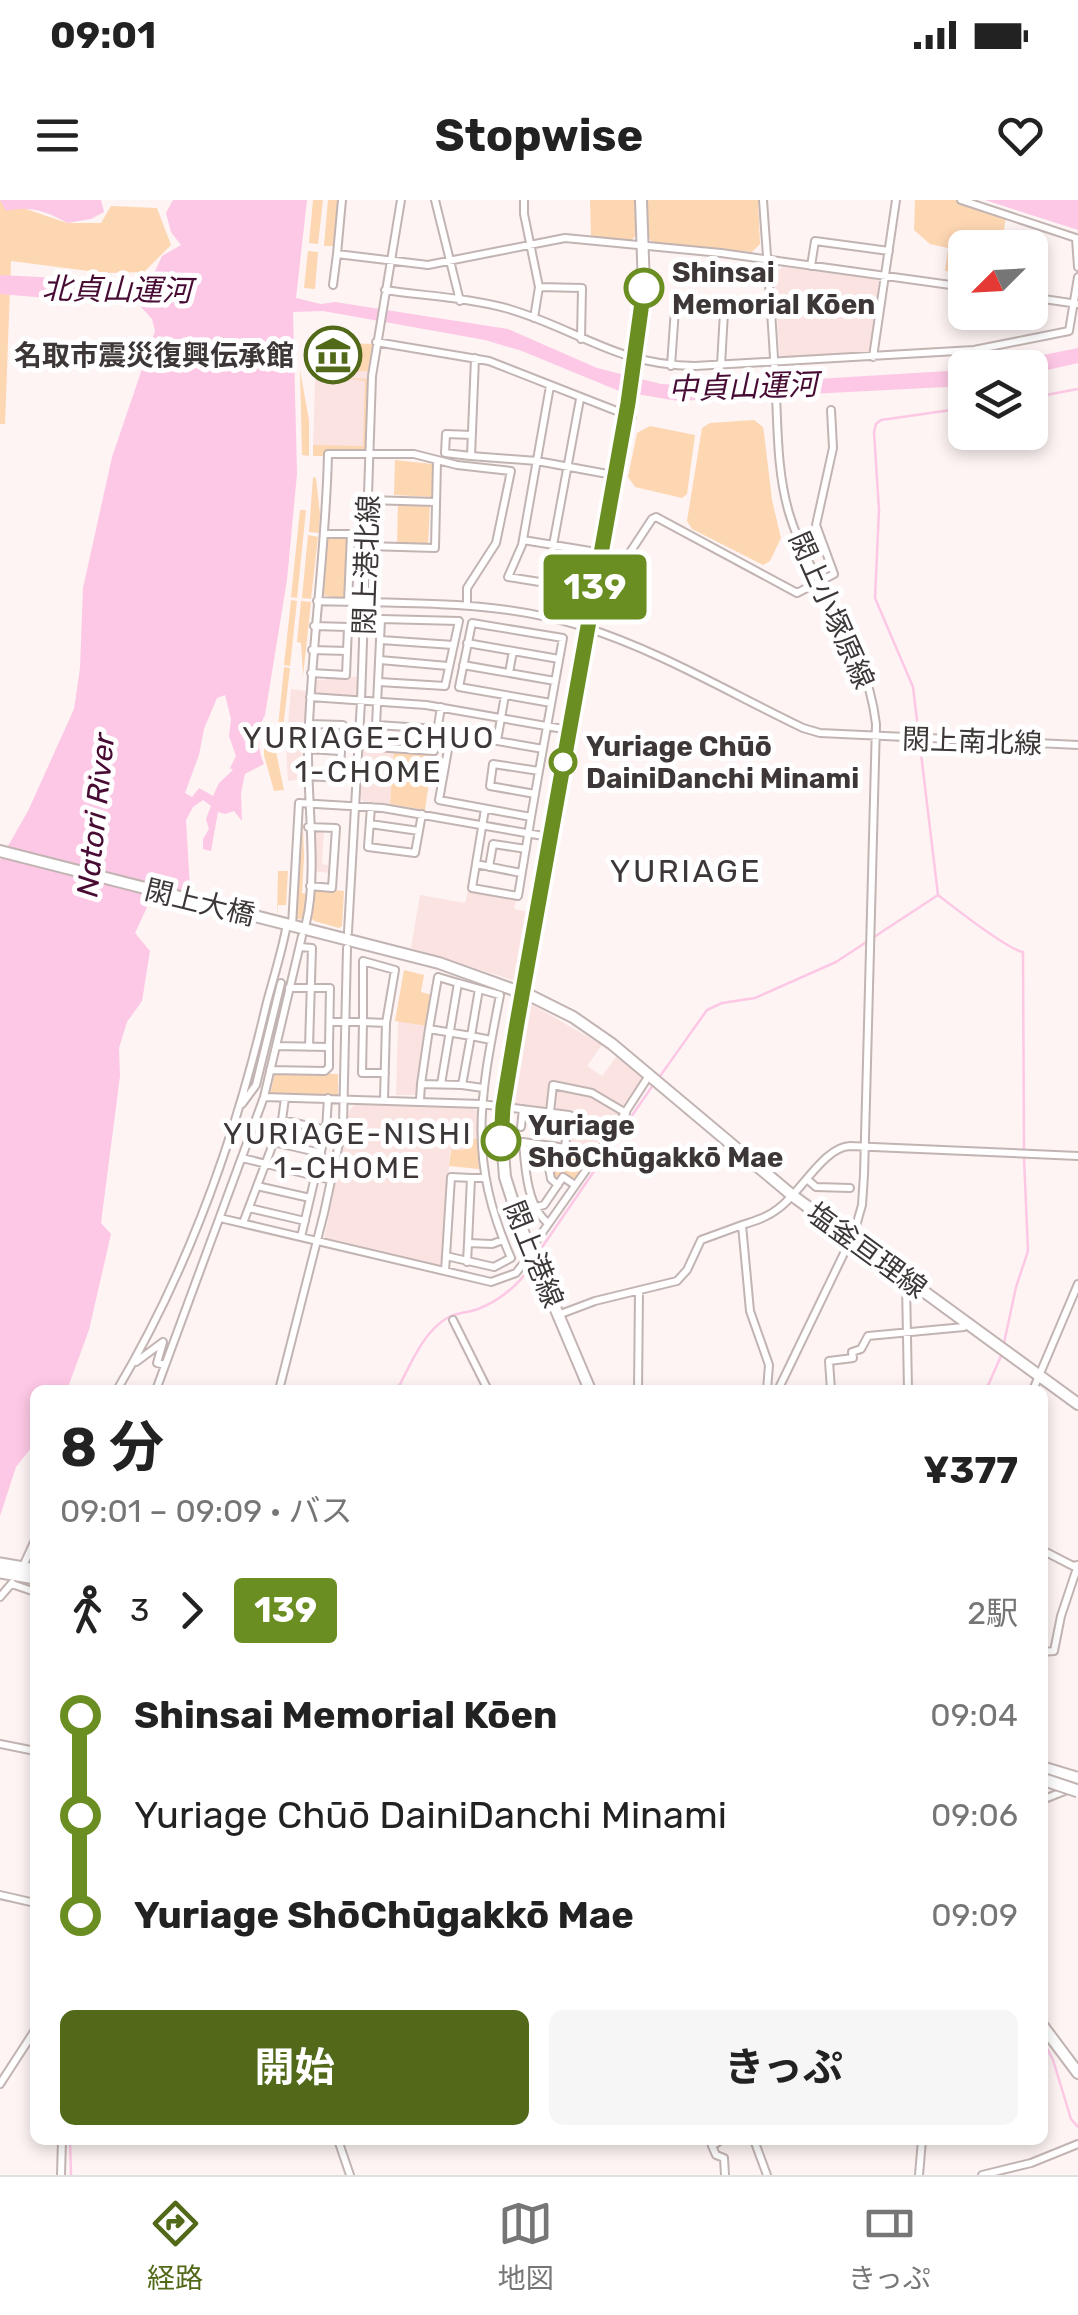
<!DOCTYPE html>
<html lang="ja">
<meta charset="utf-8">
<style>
:root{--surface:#fff;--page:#f6f6f6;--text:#222;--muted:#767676;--line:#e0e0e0;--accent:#516918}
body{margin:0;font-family:Rubik,"Noto Sans JP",sans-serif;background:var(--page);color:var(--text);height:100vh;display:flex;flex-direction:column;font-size:38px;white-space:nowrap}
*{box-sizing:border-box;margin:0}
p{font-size:32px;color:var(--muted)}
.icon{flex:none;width:55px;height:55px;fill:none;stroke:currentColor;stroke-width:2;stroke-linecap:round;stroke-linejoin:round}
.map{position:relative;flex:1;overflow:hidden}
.drawer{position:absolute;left:30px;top:1185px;width:1018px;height:760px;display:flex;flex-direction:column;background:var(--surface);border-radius:15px;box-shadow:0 5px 15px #0003}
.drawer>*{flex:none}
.badge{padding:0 20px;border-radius:8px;font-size:35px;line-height:65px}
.needle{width:65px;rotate:246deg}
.tools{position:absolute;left:948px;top:30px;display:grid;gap:20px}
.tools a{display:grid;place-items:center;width:100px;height:100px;border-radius:15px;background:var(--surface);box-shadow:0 5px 15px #0003;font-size:50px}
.map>.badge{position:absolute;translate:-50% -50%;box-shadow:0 0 0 5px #fff}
.legs{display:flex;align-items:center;gap:15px;height:110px;padding:0 30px;font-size:32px}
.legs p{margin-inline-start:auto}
.head{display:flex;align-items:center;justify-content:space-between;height:170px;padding:0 30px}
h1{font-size:55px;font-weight:700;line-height:75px}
.action{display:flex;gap:20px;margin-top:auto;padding:20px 30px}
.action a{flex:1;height:115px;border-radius:15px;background:var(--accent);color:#fff;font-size:40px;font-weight:700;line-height:115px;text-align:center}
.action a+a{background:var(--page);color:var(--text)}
ul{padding:0 30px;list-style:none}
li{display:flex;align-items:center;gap:35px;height:100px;font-size:38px}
li i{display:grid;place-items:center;width:15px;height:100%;margin:0 12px;background:currentColor}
li i::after{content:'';width:25px;height:25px;margin:-12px;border:8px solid;border-radius:50%;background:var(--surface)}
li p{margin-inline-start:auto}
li:first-child i{background:linear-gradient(#0000 50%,currentColor 0)}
li:last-child i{background:linear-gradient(currentColor 50%,#0000 0)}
.status{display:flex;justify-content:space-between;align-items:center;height:70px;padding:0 50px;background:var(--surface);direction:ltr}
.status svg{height:28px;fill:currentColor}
header{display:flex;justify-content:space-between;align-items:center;height:130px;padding:0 30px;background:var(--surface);font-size:45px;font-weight:700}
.dock{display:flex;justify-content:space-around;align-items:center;height:140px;border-top:2px solid var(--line);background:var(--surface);font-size:28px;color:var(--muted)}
.dock a{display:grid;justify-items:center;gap:5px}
.dock .current{color:var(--accent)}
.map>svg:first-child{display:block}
.built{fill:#fbe3e1}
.green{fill:#fdd6b2}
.water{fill:#fdc8e5;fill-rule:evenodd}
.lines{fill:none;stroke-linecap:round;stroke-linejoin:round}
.stream{stroke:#fdc8e5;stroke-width:2.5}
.minor-casing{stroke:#c2b4b2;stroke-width:10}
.major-casing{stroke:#c2b4b2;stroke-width:14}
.highway-casing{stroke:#c2b4b2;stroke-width:15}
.minor{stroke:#fff;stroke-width:6}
.major{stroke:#fff;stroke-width:10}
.highway{stroke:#fff;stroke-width:11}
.minor-bridge-casing{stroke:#c2b4b2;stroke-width:10;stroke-linecap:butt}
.highway-bridge-casing{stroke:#c2b4b2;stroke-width:15;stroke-linecap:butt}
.minor-bridge{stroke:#fff;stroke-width:6}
.highway-bridge{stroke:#fff;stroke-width:11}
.line-1-casing{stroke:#fff;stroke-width:22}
.line-1{stroke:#6b8e23;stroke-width:15}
.stop-1-dot{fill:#fff;stroke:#6b8e23;stroke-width:5}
.labels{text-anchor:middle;stroke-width:10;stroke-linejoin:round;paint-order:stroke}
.stop-label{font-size:28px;font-weight:bold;fill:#3d3737;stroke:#fff;text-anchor:start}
.poi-label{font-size:28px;font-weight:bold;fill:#3d3737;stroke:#fff;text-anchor:end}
.street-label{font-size:28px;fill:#3d3737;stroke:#fff}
.water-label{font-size:30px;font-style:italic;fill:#480c34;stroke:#fff}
.neighbourhood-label{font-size:30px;letter-spacing:2.5px;fill:#3d3737;stroke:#fff}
.quarter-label{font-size:32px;letter-spacing:2.5px;fill:#3d3737;stroke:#fff}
</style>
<div class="status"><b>09:01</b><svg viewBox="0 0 49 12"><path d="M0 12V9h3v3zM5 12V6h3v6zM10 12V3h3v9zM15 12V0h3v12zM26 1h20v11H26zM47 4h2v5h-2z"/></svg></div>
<header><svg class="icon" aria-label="menu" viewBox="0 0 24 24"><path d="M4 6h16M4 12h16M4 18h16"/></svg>Stopwise<svg class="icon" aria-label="heart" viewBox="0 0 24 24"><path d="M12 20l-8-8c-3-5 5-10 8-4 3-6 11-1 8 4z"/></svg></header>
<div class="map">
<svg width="1078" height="1975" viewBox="0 0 1078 1975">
<rect width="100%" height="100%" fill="#fdf4f3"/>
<path class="built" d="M783 67 879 79 871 152 780 159 774 74Z
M316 143 372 144 366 252H313Z
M326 475 358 477 357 496 315 495 313 480H325Z
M291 489 307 491 304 579 288 581 286 547Z
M363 548 394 550 390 604 363 601 360 598Z
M314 628 324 630 322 664 331 666V673L312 671Z
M468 691 516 699 514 709 529 712 518 777 512 780 411 748 420 695 465 703Z
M533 805 602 845 587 866 602 876 617 856 642 876 626 908 593 890 552 882 547 908 515 906 511 898 527 807Z
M398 821 427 826 417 895H396Z
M557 888 591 895 621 916 612 927 602 929 554 911V891Z
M355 904 453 905 477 910V939H464L463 950H450L443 1065 440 1067 324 1040 349 911Z
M572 921 602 937 592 956 567 943Z"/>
<path class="green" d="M0 0 67 23H101L111 6 157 8 171 45 144 72 104 73 11 61 5 224H0Z
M313 0H323L318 44 309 43Z
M328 0H338L333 46H324Z
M590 0H636V35L631 41 591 36Z
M647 0H758L760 44 752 52 653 43 648 37Z
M915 0H955L1006 17 1001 47 965 48V74L955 72V62L950 66 953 67V72L945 71 948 48 930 44 914 30Z
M308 51 318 52 315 89 304 88Z
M340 143 372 144 369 171 340 172Z
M300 170 309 220V256L302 255Z
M345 178 368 179 366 252H324L323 256H313V245L363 246 365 181Z
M754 220 763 227 764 233 772 300 781 338 770 361 763 365 692 329 687 321 702 228 710 223Z
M650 226 695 235 687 294 682 298 635 287 628 277 637 233Z
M395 260 433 264 434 297 394 295Z
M313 277 316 278 320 314 319 333 309 332Z
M398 303 430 304 428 346 397 345Z
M300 310H306L297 398 291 397Z
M308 335 318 337 311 399 302 398Z
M330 336 349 339 344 399 321 395 327 338Z
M291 400 297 401 290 466 284 465Z
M301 401 311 402 303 476 301 443 297 442Z
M284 467 290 468 282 537H277Z
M264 542H274L284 590 274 591 264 555Z
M394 550 437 554 431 568 425 610 390 604Z
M302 604 304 656 302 693 308 694 304 720 295 718Z
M278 671H288L286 705H278L277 718Z
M315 688 344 691 342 726 339 728 314 721 310 716Z
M404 770 424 775 421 792 432 795 427 826 395 821Z
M275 872 338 874V895H270Z
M464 939H477L479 969 449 966 451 950H463Z
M550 947 573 951 586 960 575 980 554 981 548 951Z"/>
<path class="water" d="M0 0H101L104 12 91 19 67 23C48 11 28 5 6 11Z
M173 0H307L296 98 321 104 335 102 508 129 597 168 661 184 701 186 965 170V186L678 201 619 191 522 151 485 140 323 111 293 112 297 274 287 380 265 515C256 531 257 548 264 564L245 574 241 593 242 621 234 611 225 614 218 612 211 651 203 649V639L209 629 206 619 211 606 203 600 193 607 186 620 190 689 149 703 135 733 150 751 142 801 127 822 119 848 120 876 101 1023 111 1034 89 1130 67 1190H35V1243L16 1267 0 1316V660L28 611 74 509 80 468 83 388 112 257 155 131 152 119 140 106 0 94V75L97 80 152 78 162 56 181 45 171 32 166 13ZM225 495 231 519 229 536 236 556 230 568 233 570 219 583 213 596 199 588 192 597 185 593 199 555 204 529 217 498Z
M985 0H1078V30Z
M1078 148V163L1030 174V168L983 167Z"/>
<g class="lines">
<path class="stream" d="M1030 198 1078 189
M938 695C955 708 1006 749 1023 752L1024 950
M658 879 707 810 722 803 755 798 836 762 938 695 913 487 875 398 879 310 874 232 876 224 881 220 965 208
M536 1056 653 885
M1004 1143 1016 1087 1028 1051 1024 958
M397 1190C410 1166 422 1133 447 1118 457 1112 468 1113 478 1109 499 1101 522 1083 532 1063
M986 1190 1001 1156
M1042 1839 1053 1860 1071 1919 1078 1927
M70 1940 71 1975"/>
<g class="minor-casing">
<path id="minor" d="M342 0 337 54 428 65 565 38 721 53 965 87
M435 0 460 101
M524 0V14L539 87 534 118
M763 0C767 59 772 117 775 176 778 221 776 269 789 313 812 389 866 439 876 524L864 975 862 1005 854 1033
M961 0 1076 38 1078 67
M811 66 815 41 889 51
M333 85 337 54
M539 87 582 88 581 139
M385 90C426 96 470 98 509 109 580 130 615 165 695 166L974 150 1069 131 1078 77
M1030 97 1078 104
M376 142 489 161 632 217
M873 157 896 0
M475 158 471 256 537 261 613 275
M671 166 675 109 724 112 721 165
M550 186 522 345 508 377 546 383 580 199
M471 256 445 253 446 234 472 235
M368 300 436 302
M324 334H351L348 402
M523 340 627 357 652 319 656 317 797 393 834 374 816 325 833 248 831 210
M367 346 435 348 437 262
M317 401C405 404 496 399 581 426 658 450 730 493 803 528L820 533 1078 545
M381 440 453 445
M467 443 559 459
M312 450 347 451
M380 460 448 466
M463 465 555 481
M311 473 346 475 348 427 314 426
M509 473 513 451
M379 482 445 486 459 421 381 419 375 547 434 551 441 507
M310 497 426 505 569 530
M377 525 437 529
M497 541 505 495
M308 549 341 551
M543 549 451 533 439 600 531 617 535 594 490 586 493 564 539 571 563 438 472 423 459 487 551 503
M308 576 339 578 343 525 309 524
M535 594 539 571
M371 607 368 647 415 653 422 614
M485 609 472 688 518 696 531 617
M370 624 419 631
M308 627 336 628 332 688 310 686
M476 664 521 673
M489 667 493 644 526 649
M306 723C318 675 307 598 308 546 311 448 326 352 328 254H414L457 265 511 271 496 343 467 388V405
M292 726 299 603 383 608 549 637
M348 732 361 501 372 176 401 0
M300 747 312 748 309 847
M289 788H330L329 847
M330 822H363V761L395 770 386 823
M429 829 438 777 458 783
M270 870 325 871 329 867V847L276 846
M441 884 458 783 479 789
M462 885 483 888
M264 897 481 904 569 915 589 922 610 936 537 1040 529 1044
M384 899 386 823 363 822 362 873H385
M420 900 421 884 462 885 471 836 429 829 421 884
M242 904 256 885 281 783
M550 912 553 885 592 893 626 913
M282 920 326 930
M521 927 523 909
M610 936 650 874
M273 942 321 953
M545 945 551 979 558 985
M565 947 569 915
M242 958 331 980
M808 980 816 987 850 988
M257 986 310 998
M536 1007 544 1005 563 977 575 985
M249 1008 305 1021
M220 1018 491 1082 516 1073 532 1052
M243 1023 282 920 285 898
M548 1023C527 1007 525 967 523 942L573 949 591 962
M301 1037 326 930 328 898
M468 1043 471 978H484
M446 1056 451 977 471 978
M467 1062 468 1043 492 1044 503 1040
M445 1071 446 1056 494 1067 511 1058C467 958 480 898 500 795L479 789 471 836 491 840
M558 1115 595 1101 677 1081 687 1070 701 1040 742 1025
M453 1120 488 1190
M136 1162 163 1142 157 1163 165 1165
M117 1190C187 1072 235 939 266 806 273 779 282 752 287 724
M156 1190 264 897 302 736
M279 1190 324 1013 343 925 347 748
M638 1190 639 1092
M767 1190 769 1165 750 1111 742 1025C755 1021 768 1017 779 1008 802 991 824 947 850 946L1078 956
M778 1190 847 1047
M831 1190 829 1161 853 1158 852 1152 861 1149 868 1136 964 1127 967 1123
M908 1190 906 1084 909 1081
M1033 1190 1078 1084
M1042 1350 1073 1366 1078 1365 1061 1416 1054 1451 1042 1452
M24 1364 35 1340
M12 1384 35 1392
M0 1397 12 1383
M0 1544 35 1551
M1042 1565 1078 1576
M1042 1600 1067 1590
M0 1695 35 1703
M0 1884 35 1830
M338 1940 350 1975
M721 1940 712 1946 716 1955 724 1958 725 1975
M754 1940 767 1975
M61 1975 62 1940
M919 1975 922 1940
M982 1975 1031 1963 1078 1944"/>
</g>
<g class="major-casing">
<path id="major" d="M0 651 439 763 531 796 573 817 612 844 793 996 1078 1204
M590 1190 521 1027 505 977 501 927 517 823 640 124 644 88 641 0
M1042 1825 1078 1873"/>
</g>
<g class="highway-casing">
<path id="highway" d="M0 1364 35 1370
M0 1372 35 1378
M1042 1572 1078 1583"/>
</g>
<use href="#minor" class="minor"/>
<use href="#major" class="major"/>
<use href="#highway" class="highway"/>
<g class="minor-bridge-casing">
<path id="minor-bridge" d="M847 1047 854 1033"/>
</g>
<g class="highway-bridge-casing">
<path id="highway-bridge" d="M1042 1579 1078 1591"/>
</g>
<use href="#minor-bridge" class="minor-bridge"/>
<use href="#highway-bridge" class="highway-bridge"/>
</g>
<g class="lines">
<g class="line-1-casing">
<path id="line-1" d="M501 941 503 907 517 823 628 203 644 88"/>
</g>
<use href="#line-1" class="line-1"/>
</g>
<defs>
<g id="museum-ring" transform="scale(2.875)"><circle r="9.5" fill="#fff" stroke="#516918" stroke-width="1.5"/><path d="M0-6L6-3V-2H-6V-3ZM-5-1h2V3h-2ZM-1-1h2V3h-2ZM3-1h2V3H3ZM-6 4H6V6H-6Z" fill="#516918"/></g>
</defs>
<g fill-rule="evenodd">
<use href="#museum-ring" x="333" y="155"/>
</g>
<g class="stop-1-dot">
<circle cx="644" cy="88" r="18"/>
<circle cx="563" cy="562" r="12"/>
<circle cx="501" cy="941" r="18"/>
</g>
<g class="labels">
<g class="stop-label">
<text x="672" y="82">Shinsai<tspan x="672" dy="32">Memorial Kōen</tspan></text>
<text x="586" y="556">Yuriage Chūō<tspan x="586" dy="32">DainiDanchi Minami</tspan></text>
<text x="528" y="935">Yuriage<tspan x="528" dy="32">ShōChūgakkō Mae</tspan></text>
</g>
<g class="poi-label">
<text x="294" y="165">名取市震災復興伝承館</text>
</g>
<g class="street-label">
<text transform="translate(366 365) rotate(-88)" y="10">閖上港北線</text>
<text transform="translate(832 410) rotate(66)" y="10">閖上小塚原線</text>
<text transform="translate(972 541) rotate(2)" y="10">閖上南北線</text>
<text transform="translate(200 702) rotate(14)" y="10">閖上大橋</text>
<text transform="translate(867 1050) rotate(36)" y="10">塩釜亘理線</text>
<text transform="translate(534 1054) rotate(68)" y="10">閖上港線</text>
</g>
<g class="water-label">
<text transform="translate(117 90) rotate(1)" y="10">北貞山運河</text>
<text transform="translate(743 187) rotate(-2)" y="10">中貞山運河</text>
<text transform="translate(96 615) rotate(-84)" y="10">Natori River</text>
</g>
<g class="neighbourhood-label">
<text x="369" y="548">YURIAGE-CHUO<tspan x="369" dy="34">1-CHOME</tspan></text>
<text x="348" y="944">YURIAGE-NISHI<tspan x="348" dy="34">1-CHOME</tspan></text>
</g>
<g class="quarter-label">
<text x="686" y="682">YURIAGE</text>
</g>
</g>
</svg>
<div class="tools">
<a><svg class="needle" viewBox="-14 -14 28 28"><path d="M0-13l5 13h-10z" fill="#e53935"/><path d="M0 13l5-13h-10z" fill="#767676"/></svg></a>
<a><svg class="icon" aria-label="layers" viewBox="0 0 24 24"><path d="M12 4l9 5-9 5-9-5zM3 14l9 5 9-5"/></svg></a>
</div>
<b class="badge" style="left:595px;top:387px;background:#6b8e23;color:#fff">139</b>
<section class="drawer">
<div class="head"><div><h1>8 分</h1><p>09:01 – 09:09 · バス</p></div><b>¥377</b></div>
<div class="legs"><svg class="icon" aria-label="walk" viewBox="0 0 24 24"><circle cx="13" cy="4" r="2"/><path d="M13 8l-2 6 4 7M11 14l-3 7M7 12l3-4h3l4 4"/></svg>3<svg class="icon" aria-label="forward" viewBox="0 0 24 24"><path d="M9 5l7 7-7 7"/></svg><b class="badge" style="background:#6b8e23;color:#fff">139</b><p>2駅</p></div>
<ul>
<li><i style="color:#6b8e23"></i><b>Shinsai Memorial Kōen</b><p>09:04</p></li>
<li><i style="color:#6b8e23"></i><span>Yuriage Chūō DainiDanchi Minami</span><p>09:06</p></li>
<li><i style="color:#6b8e23"></i><b>Yuriage ShōChūgakkō Mae</b><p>09:09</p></li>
</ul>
<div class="action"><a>開始</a><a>きっぷ</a></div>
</section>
</div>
<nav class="dock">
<a class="current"><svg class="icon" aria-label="directions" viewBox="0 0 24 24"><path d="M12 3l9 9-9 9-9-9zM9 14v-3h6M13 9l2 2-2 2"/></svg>経路</a>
<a><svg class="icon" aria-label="map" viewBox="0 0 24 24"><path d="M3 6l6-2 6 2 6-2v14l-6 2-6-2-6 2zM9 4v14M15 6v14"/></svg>地図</a>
<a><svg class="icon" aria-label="tickets" viewBox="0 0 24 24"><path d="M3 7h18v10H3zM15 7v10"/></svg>きっぷ</a>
</nav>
